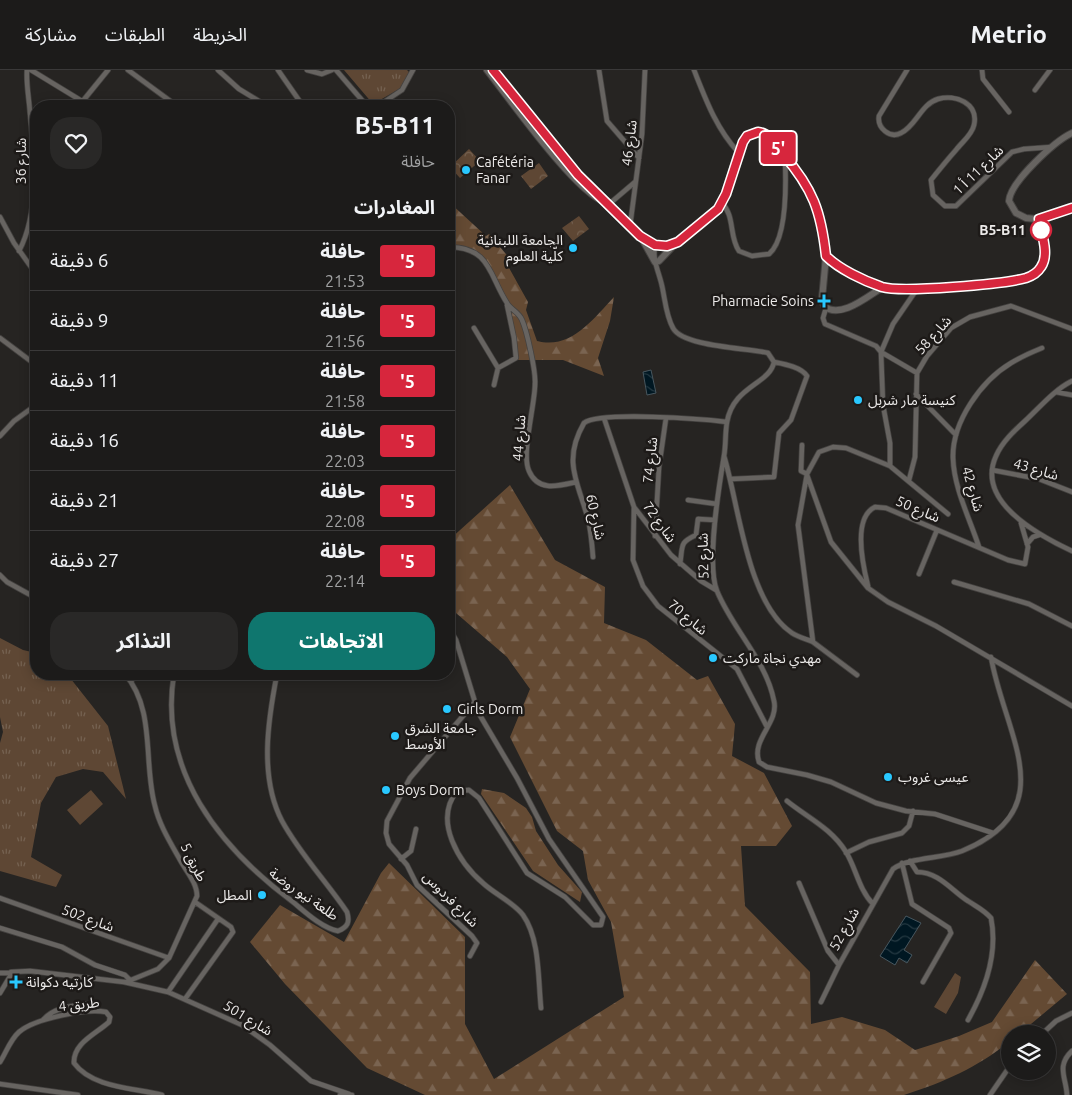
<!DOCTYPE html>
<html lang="ar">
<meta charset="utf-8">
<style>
:root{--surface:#1c1b1a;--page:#292827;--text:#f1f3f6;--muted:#a0a1a2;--line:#3a3939;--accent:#0f766e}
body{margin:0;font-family:Ubuntu,"Noto Sans Arabic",sans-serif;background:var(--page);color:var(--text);direction:rtl;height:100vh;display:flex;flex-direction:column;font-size:19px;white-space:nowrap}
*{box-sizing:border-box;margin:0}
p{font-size:16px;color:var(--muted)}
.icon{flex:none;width:28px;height:28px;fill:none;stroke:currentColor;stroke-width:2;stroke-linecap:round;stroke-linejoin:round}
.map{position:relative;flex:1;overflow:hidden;direction:ltr}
.drawer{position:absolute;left:30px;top:30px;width:425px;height:580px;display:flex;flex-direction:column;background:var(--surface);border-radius:20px;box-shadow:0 2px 12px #0003,0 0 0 1px var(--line);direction:rtl}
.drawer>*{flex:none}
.badge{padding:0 10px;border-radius:4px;font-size:18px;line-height:32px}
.fabs{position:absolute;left:1001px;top:955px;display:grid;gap:10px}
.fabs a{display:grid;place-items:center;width:55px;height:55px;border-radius:50%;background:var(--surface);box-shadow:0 2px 12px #0003,0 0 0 1px var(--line);font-size:25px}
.map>.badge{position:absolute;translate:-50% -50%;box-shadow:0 0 0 2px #fff}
h2{padding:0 20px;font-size:19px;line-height:45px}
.round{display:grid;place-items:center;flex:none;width:52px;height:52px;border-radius:20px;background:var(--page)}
.head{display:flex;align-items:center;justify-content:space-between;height:85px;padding:0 20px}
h1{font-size:24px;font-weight:700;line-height:38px}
.cta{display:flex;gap:10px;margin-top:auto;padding:10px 20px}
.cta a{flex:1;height:58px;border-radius:20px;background:var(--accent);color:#fff;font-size:20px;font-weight:700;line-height:58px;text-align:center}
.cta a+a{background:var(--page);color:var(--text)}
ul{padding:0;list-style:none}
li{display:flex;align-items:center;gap:15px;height:60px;padding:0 20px;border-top:1px solid var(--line)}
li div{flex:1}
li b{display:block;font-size:19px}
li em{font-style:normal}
li .badge{min-width:55px;font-weight:700;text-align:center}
header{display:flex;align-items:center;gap:30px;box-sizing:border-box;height:70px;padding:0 25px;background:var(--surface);border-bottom:1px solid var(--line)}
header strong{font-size:24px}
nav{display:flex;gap:28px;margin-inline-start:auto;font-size:18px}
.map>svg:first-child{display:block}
.grass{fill:url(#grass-tufts)}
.forest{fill:url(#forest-firs)}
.park{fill:url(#park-crowns)}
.garden{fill:#5e4734}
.water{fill:url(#water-waves);stroke:#47565e}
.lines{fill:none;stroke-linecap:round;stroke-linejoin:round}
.street-casing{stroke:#444240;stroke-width:6}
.secondary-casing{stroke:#444240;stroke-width:8}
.street{stroke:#676461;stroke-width:4.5}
.secondary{stroke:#676461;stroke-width:6}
.line-casing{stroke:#fff;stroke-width:11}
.line{stroke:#d7263d;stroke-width:8}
.poi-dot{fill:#29c8ff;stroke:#1d1a18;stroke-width:2}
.stop-dot{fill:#fff;stroke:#d7263d;stroke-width:2.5}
.labels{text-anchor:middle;stroke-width:5;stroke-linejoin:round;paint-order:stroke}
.street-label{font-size:14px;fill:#eceae9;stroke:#1d1a18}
.poi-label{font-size:14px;fill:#eceae9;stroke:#1d1a18;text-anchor:start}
.stop-label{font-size:14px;font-weight:bold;fill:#eceae9;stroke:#1d1a18;text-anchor:end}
</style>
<header>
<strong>Metrio</strong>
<nav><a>الخريطة</a><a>الطبقات</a><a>مشاركة</a></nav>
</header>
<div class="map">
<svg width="1072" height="1025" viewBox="0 0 1072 1025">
<defs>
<pattern id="grass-tufts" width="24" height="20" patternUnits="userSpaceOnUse" patternTransform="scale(1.25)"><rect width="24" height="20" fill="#5e4734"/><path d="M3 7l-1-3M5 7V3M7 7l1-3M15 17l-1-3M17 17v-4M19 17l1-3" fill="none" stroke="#756251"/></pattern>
<pattern id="forest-firs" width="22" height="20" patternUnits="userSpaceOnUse" patternTransform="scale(1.25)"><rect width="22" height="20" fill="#644a33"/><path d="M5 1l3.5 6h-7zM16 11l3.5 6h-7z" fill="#7a6451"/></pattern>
<pattern id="park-crowns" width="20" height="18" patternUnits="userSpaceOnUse" patternTransform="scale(1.25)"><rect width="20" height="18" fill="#5e4734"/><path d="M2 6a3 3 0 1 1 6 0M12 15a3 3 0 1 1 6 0" fill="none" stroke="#756251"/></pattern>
<pattern id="water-waves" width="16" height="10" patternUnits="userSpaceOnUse" patternTransform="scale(1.25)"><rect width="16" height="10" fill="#001722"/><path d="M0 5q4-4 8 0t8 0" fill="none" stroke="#253942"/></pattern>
</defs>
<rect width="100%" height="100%" fill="#262422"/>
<path class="grass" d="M344 0H407L410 3 401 18 373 34Z
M0 568 23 580 36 583V604H67L108 656 126 729 103 702 83 699 56 707 41 733 31 787 62 805 56 817 0 801V673L3 662 0 647Z"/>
<path class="forest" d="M449 132 486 166 489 164 511 190 508 196 528 232 526 240 537 271C571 280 593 249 614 227L610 251 598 288 604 306 563 290H518L509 232 485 191 463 180 449 179Z
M510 415 555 490 605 517 604 553 646 570 697 610 708 606 735 654 732 686 764 703 792 756 776 776H741L745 836 810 902 811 954 842 947 885 960 915 980 959 966 992 952 1035 890 1067 924 1019 964H1010V971C977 998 944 1012 904 1025H425L367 998 285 914 250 872 280 835 344 872 381 803 389 793 465 867V954L494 1009 624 927 611 852 588 810 583 781 557 761 510 667 530 619 507 587 449 537V470Z
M482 719 504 723 526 738 532 747 536 761 558 795 582 822 580 832 533 801 481 724Z"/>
<path class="park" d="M469 79 480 91 460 108 450 97Z
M539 93 548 106 531 119 521 106Z
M579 146 589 159 573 171 562 158Z"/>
<path class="garden" d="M91 720 103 734 80 755 67 740Z
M955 903 961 907 958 923 946 944 934 937Z"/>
<path class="water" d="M651 300 656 323 647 325 643 302Z
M906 846 921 853 904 880 912 885 907 893 899 888 895 895 880 886Z"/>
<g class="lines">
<g class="street-casing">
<path id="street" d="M31 0 90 36
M128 0 177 36
M218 0 239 19 267 36
M278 0 303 36
M307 0 322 4 332 0
M336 0 367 36
M599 0 607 51 639 88
M694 0C706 30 716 58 738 82
M907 0 879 46C877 58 890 69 901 63 916 56 921 34 938 29 955 24 979 33 974 55 972 65 962 72 956 80 947 90 939 100 931 110L933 125 945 136H956L1012 82 1024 79 1052 77
M982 0 983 9 1009 42
M1035 20 1050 0
M82 32 108 0
M378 36 402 20 413 0
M722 133C735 146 729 167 739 181L752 186 769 184C788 168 786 110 785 87
M608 135 635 112
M0 147 14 173 36 204
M630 156 642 64 645 0
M655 175C652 190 659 202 662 216 665 229 666 246 673 258 683 277 749 278 768 283L774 292C770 314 733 316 727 352 725 363 726 375 724 386 719 416 706 494 717 521 733 560 766 590 774 631 779 653 751 669 759 692L767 697 807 705 831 712 876 733 906 741 935 744 993 763
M449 177C490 177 489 205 507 233 511 240 519 242 522 250 527 261 536 302 535 314 535 335 521 384 529 401 538 422 558 416 576 412
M19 181C40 142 34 85 30 43 29 28 26 14 27 0
M826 238 823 248 825 254 876 276 881 282 917 303
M474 258 498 298 516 288 514 268 507 235
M0 268 36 295
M1072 311C1054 320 1040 337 1025 351 1014 361 1002 372 996 386 975 432 1040 466 1072 481
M494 315 498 298
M1056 322 1072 325
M916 324 956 365
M604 348 634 437 671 485 701 511 716 520
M0 366 14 351 36 335
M802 375 801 401 807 404
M724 386C739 435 747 533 792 563 798 567 806 569 813 572L798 455 807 404 819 382 833 377 846 378 890 396 948 444
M890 396V373L883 335 881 282 893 254 917 219
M992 400 1039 409 1072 422
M807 405 831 472 868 518 888 532 936 556 1072 636
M731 409 774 407 779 363 791 350 807 306C801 297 784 294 774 292
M909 410 915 387 917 303 927 286 951 258 970 247 1011 236 1072 259
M688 430 717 434
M634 437 633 490 643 516 658 536 737 599 767 657
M655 466 659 397 666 348
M1027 474 1033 467 1039 465
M979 477C970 449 954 419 953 388 952 352 981 311 1011 293 1021 287 1032 282 1042 278
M593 487C592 474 591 461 588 449 578 412 562 391 584 353 600 341 703 349 727 352
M680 494C683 475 679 473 696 465L698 449 715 450
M919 504 937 460
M0 505 7 512 36 528
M954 512 1029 534 1072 556
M868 516C863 496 852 448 875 437L886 438 1008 490 1025 494 1028 477 1021 453
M449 558 456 570 478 642 517 708 549 769 603 847 601 855H593L565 827 527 803 479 728 469 720 457 721C433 751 459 793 484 814 495 824 514 833 523 845 540 869 538 909 541 938
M813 572 857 605
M125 604C156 640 143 693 155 736 159 754 170 772 179 788 185 800 197 812 197 826L169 888 158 899 126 912
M174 604C158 701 220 778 293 832 305 842 322 858 338 861 348 857 350 852 347 842 326 811 300 784 282 751 259 707 268 650 277 604
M227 607 238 604
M131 612 135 604
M787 731C808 748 831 758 846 782 856 798 859 820 873 834
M846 783 869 772 902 763 909 756 913 741
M401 789 411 781 416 759
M910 791 917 802C939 802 952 821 968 831 977 837 984 840 991 848 998 883 985 920 968 950
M902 793 912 834 949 858 951 863 923 912
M799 813 828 881 839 895
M0 828 169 888
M0 858 62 877 95 895 125 905 130 910
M470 886 477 873 472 866 417 815 407 795 389 774 386 763 387 751 410 708 474 633
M11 902 30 901 124 912 168 922 242 955 270 975 311 1011 349 1024
M0 903H12L0 923
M168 922 218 849
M185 929 233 862 231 857 195 832
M821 932 839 895 893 799C909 787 941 789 962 781 1065 739 1004 664 991 587
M43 950C55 936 75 936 93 933
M1042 964 1056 951 1072 943
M0 992C6 983 10 970 19 962 34 949 86 938 106 942L110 947 109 952C96 964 73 973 74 993 92 1018 135 1018 162 1025
M0 1014 78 1025
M340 1025H352
M990 1025 1010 996
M1067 1025C1066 1007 1056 996 1072 981"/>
</g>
<g class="secondary-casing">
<path id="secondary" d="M487 0C509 28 575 122 605 132
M493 0C519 31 543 64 570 95 580 106 592 115 602 127 613 140 638 170 655 175 674 181 713 149 722 133 733 114 733 70 754 62L766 64 804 109 819 141 826 186 822 229 824 236C840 250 868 226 883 217
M1072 63C1055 71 1010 112 1009 131L1016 143 1026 148 1036 149 1072 138
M641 167 655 192
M826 186C840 199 864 211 882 217 903 223 1004 214 1026 208 1032 206 1038 202 1041 197 1050 184 1041 163 1039 149
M659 191 677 172"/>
</g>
<use href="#street" class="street"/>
<use href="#secondary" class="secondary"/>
</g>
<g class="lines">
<g class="line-casing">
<path id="line" d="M493 0 578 105 640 166 655 175 667 176 678 172 718 139 726 124 743 72 747 66 758 62C770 63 776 75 783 84 813 119 821 141 826 186 839 199 864 211 882 217 902 223 1004 214 1026 208 1032 206 1038 202 1041 197 1050 184 1041 163 1039 149L1072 138"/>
</g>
<use href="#line" class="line"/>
</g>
<g class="poi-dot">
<circle cx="466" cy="100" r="5"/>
<circle cx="573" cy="178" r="5"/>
<path d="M821.5 223.5h5v5h5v5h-5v5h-5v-5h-5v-5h5z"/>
<circle cx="858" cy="330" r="5"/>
<circle cx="713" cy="588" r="5"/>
<circle cx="447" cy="639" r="5"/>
<circle cx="395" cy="666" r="5"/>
<circle cx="888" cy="707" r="5"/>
<circle cx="386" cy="720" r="5"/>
<circle cx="262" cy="825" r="5"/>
<path d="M13.5 904.5h5v5h5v5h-5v5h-5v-5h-5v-5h5z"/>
</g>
<circle class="stop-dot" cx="1041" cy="160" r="10"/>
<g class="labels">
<g class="street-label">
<text transform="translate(629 73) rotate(-83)" y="5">شارع 46</text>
<text transform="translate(21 91) rotate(-90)" y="5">شارع 36</text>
<text transform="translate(978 100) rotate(-44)" y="5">شارع 11 أ 1</text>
<text transform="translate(933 265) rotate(-48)" y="5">شارع 58</text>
<text transform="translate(519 368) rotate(-86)" y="5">شارع 44</text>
<text transform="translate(650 390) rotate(-84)" y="5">شارع 74</text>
<text transform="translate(1036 399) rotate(16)" y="5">شارع 43</text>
<text transform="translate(973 419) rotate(74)" y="5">شارع 42</text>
<text transform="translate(918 439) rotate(23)" y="5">شارع 50</text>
<text transform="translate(596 447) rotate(77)" y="5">شارع 60</text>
<text transform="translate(660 452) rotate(54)" y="5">شارع 72</text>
<text transform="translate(703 486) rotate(-91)" y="5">شارع 52</text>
<text transform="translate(688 547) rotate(40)" y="5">شارع 70</text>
<text transform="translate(194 792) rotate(63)" y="5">طريق 5</text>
<text transform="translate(304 824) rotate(35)" y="5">طلعة نيو روضة</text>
<text transform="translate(451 829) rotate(45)" y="5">شارع فردوس</text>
<text transform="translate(88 848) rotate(20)" y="5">شارع 502</text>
<text transform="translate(844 859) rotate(-61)" y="5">شارع 52</text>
<text transform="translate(79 934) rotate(-6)" y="5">طريق 4</text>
<text transform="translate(248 948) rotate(31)" y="5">شارع 501</text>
</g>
<g class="poi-label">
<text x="476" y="97">Cafétéria<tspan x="476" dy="16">Fanar</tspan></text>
<text x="563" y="175" text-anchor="end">الجامعة اللبنانية<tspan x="563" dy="16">كلّية العلوم</tspan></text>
<text x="814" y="236" text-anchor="end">Pharmacie Soins</text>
<text x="868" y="335">كنيسة مار شربل</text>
<text x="723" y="593">مهدي نجاة ماركت</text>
<text x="457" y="644">Girls Dorm</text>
<text x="405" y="663">جامعة الشرق<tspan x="405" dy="16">الأوسط</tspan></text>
<text x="898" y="712">عيسى غروب</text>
<text x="396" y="725">Boys Dorm</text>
<text x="252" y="830" text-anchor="end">المطل</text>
<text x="26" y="917">كارتيه دكوانة</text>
</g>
<g class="stop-label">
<text x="1026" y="165">B5-B11</text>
</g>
</g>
</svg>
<div class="fabs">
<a><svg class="icon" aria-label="layers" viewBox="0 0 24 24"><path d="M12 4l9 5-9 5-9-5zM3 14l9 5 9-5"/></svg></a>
</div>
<b class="badge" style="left:778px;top:78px;background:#d7263d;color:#fff">5'</b>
<section class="drawer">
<div class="head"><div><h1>B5-B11</h1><p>حافلة</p></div><a class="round"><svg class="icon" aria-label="heart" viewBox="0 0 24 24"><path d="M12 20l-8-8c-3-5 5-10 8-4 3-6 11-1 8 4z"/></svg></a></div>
<h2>المغادرات</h2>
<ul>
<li><span class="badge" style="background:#d7263d;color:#fff">5'</span><div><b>حافلة</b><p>21:53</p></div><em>6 دقيقة</em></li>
<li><span class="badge" style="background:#d7263d;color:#fff">5'</span><div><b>حافلة</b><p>21:56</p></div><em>9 دقيقة</em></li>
<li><span class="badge" style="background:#d7263d;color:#fff">5'</span><div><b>حافلة</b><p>21:58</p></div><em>11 دقيقة</em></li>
<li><span class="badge" style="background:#d7263d;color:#fff">5'</span><div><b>حافلة</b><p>22:03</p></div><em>16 دقيقة</em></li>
<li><span class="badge" style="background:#d7263d;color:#fff">5'</span><div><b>حافلة</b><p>22:08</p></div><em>21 دقيقة</em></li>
<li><span class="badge" style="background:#d7263d;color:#fff">5'</span><div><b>حافلة</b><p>22:14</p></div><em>27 دقيقة</em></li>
</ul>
<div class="cta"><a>الاتجاهات</a><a>التذاكر</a></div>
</section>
</div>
